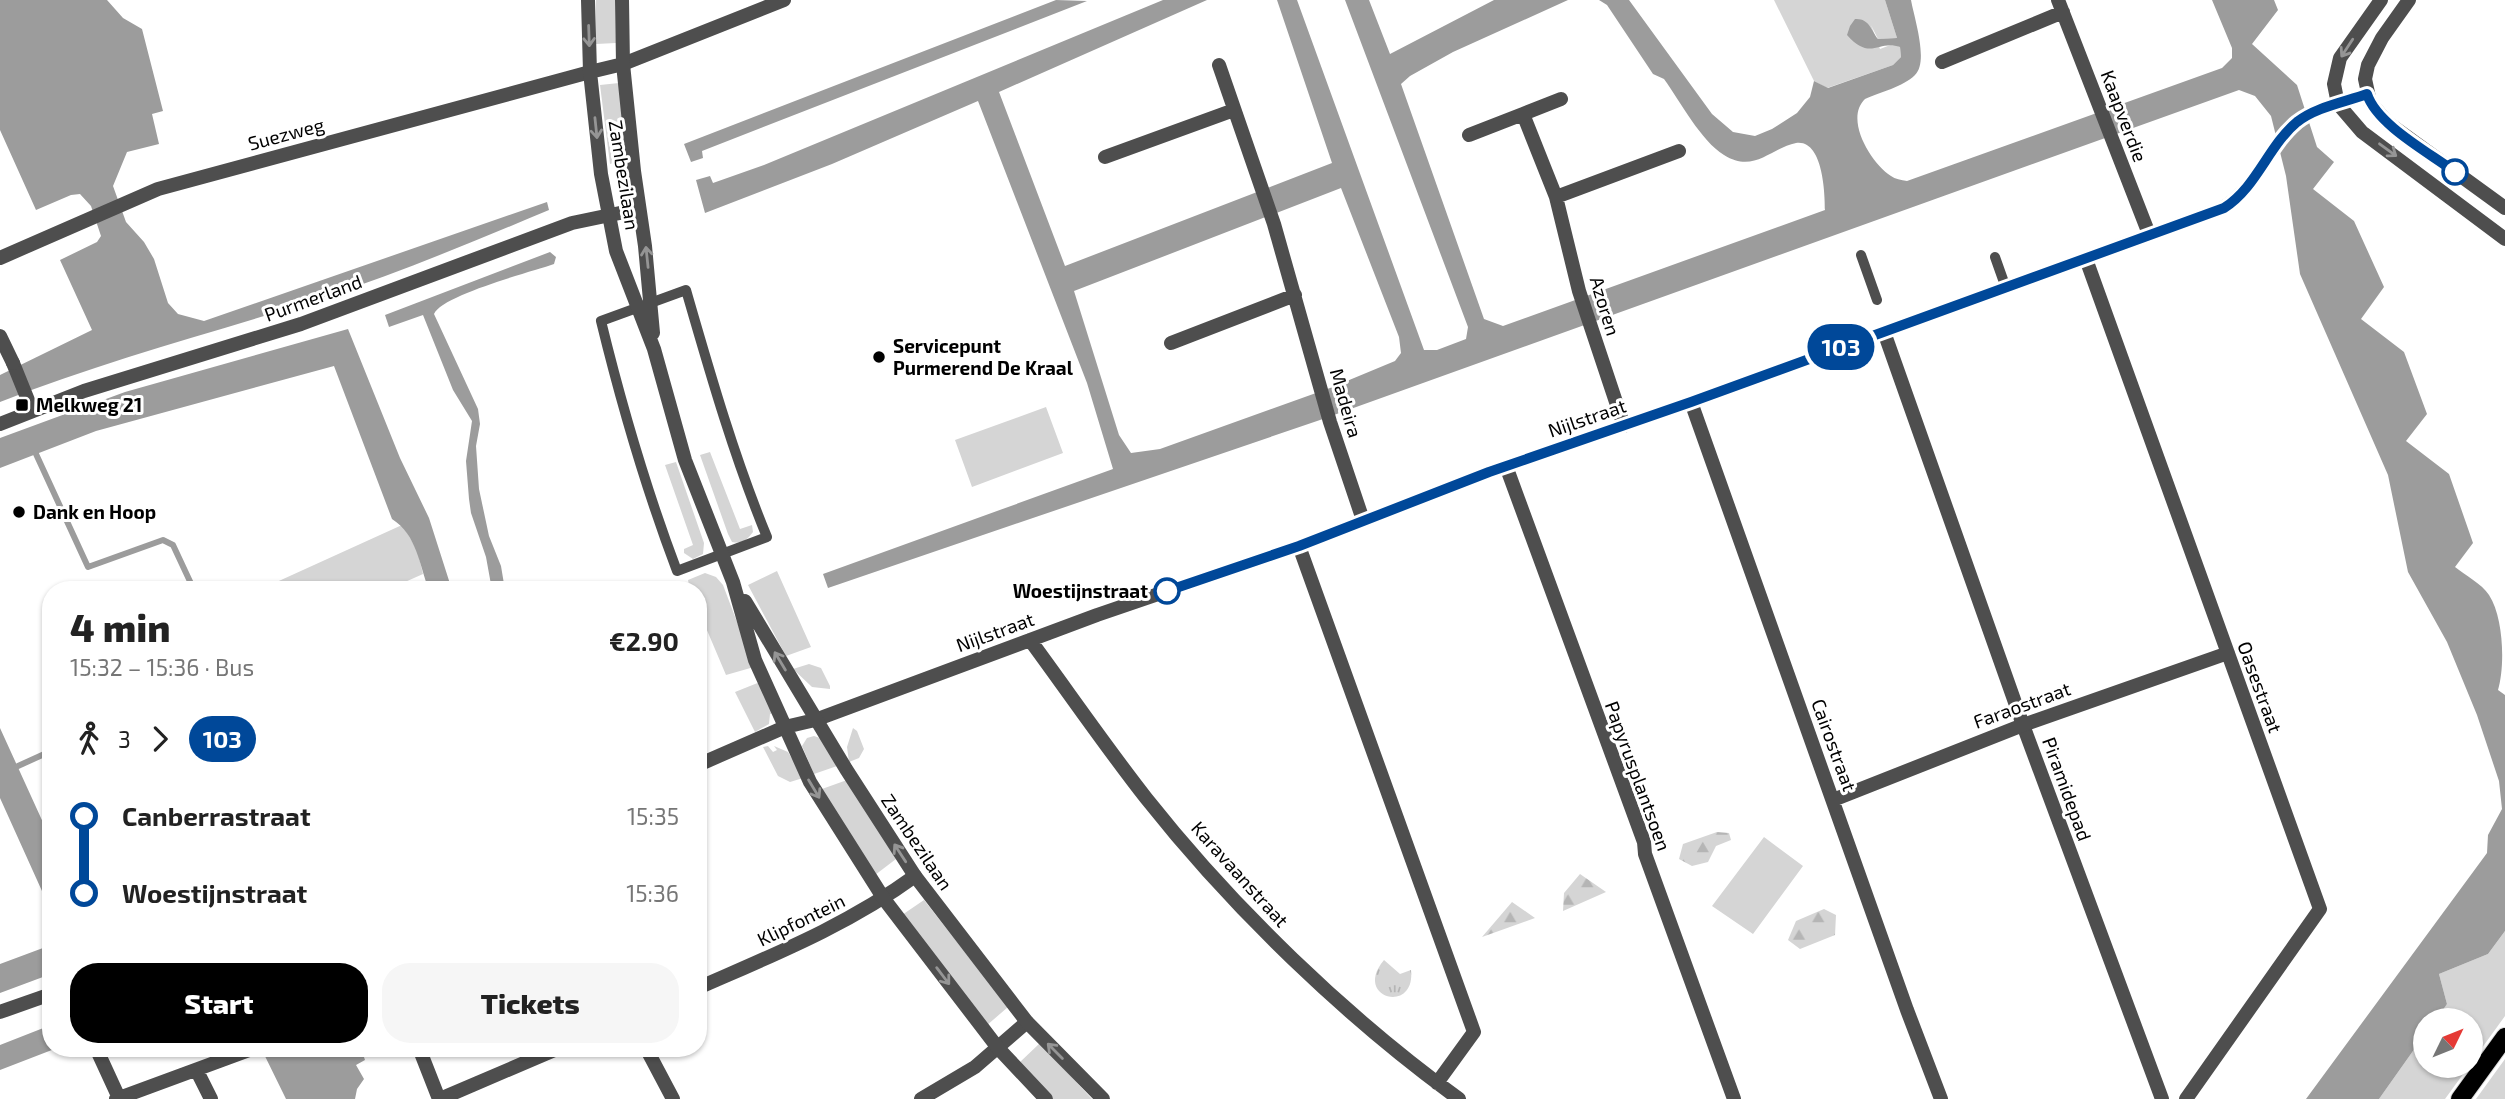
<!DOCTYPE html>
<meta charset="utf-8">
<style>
:root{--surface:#fff;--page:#f6f6f6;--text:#222;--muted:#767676;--accent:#000}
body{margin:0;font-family:"Exo 2",sans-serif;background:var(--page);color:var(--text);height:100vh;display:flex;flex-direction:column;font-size:26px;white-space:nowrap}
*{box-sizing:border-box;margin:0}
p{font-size:23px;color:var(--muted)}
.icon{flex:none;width:38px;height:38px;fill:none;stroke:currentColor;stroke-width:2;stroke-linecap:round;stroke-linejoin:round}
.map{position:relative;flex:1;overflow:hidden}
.details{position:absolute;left:42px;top:581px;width:665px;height:476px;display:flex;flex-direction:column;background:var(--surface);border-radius:28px;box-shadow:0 2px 5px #0004}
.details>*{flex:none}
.badge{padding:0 14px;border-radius:23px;font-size:24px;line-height:46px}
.needle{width:46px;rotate:47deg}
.tools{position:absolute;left:2413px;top:1008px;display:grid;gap:14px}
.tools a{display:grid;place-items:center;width:70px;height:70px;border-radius:50%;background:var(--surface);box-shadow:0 2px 5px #0004;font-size:35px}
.map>.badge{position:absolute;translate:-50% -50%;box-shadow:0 0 0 4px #fff}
.legs{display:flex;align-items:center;gap:10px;height:77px;padding:0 28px;font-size:23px}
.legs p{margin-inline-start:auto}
.headline{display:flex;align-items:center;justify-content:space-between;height:119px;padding:0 28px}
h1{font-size:38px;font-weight:800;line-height:52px}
.action{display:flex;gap:14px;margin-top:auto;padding:14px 28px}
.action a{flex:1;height:80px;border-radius:28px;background:var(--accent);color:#fff;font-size:28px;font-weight:800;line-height:80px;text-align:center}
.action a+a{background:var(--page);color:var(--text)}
ul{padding:0 28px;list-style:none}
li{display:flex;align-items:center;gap:24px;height:77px;font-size:26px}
li i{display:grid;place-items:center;width:10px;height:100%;margin:0 9px;background:currentColor}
li i::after{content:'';width:18px;height:18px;margin:-9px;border:5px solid;border-radius:50%;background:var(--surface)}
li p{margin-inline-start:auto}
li:first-child i{background:linear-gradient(#0000 50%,currentColor 0)}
li:last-child i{background:linear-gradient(currentColor 50%,#0000 0)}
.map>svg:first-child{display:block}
.green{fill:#d5d5d5}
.forest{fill:url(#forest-firs)}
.park{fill:url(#park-tufts)}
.water{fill:#9c9c9c;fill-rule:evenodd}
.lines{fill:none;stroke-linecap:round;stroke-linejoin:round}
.stream{stroke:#9c9c9c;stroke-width:6}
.primary-casing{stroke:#dbdbdb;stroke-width:20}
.service{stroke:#4e4e4e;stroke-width:10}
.pedestrian{stroke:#4e4e4e;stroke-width:14}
.minor{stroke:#4e4e4e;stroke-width:14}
.tertiary{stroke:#4e4e4e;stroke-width:14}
.primary{stroke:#000;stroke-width:18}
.oneway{stroke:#959595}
.line-1-casing{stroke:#fff;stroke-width:16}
.line-1{stroke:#004899;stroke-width:10}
.stop-1-dot{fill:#fff;stroke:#004899;stroke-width:3.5}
.poi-dot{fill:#000;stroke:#fff;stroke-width:2.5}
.labels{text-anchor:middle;stroke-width:6;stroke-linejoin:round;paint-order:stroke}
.street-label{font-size:19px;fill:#000;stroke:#fff}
.poi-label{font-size:19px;font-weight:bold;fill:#000;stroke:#fff;text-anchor:start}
.stop-label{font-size:19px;font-weight:bold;fill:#000;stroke:#fff;text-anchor:end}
</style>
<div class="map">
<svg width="2505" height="1099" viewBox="0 0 2505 1099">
<defs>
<pattern id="forest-firs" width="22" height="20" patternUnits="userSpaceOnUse" patternTransform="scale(1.75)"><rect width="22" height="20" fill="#d5d5d5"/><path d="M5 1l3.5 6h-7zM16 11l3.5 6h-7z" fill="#b5b5b5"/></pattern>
<pattern id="park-tufts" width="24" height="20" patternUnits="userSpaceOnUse" patternTransform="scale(1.75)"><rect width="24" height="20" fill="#d5d5d5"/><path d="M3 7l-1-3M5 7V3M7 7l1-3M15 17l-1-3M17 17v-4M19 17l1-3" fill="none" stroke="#b5b5b5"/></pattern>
</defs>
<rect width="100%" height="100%" fill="#fff"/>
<path class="green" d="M596 0H615L616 43 596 44Z
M1774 0H1885L1897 38 1878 39 1871 25 1880 49 1893 44 1900 47 1901 57 1893 65 1827 88 1814 81Z
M619 83 628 158 610 164 600 85Z
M1046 407 1063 453 972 487 955 440Z
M710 452 740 529 752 525 753 532C747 540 742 544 732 542L728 534 700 455Z
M676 462 704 543 703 554 693 559 684 553V549L693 545 665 465Z
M402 525 417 549 423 574 387 590H259Z
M777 571 811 647 786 656 748 585Z
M705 573 716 577 723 585 754 667 726 675 698 609V590H690L688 580Z
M809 664 821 668 830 686V689L812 687 793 669Z
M760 682 773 713 770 714 769 724 755 732 735 692Z
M853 728 857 731 864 749 859 758 849 762 847 747Z
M814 736 820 738 837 766 814 774 802 746 807 738Z
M768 746 773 752 777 750 774 746 788 752 803 778 790 782 778 776 763 747Z
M847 780 896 859 875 875 822 789Z
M1764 837 1803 866 1753 934 1712 906Z
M924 900 1008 1007 986 1026 902 915Z
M2505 931V1016L2471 1063V1020H2436L2447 1004 2439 974 2488 954Z
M2425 1034 2426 1066H2469L2445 1099H2379Z
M1040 1043 1092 1099H1051L1019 1063Z
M2505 1059V1099H2476Z"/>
<path class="forest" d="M1717 832 1729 833 1731 840 1716 846 1708 862 1692 866 1679 859 1683 844Z
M1580 874 1606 892 1563 911 1564 893Z
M1512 902 1535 918 1482 937Z
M1824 909 1836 915 1835 935 1800 949 1788 940 1796 921Z"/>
<path class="park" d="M1384 960 1400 974 1411 970C1416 1015 1352 998 1384 960Z"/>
<path class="water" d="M0 0H107L123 18 142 29 163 111 152 114 159 144 127 152 113 186 126 222 144 242 154 259 168 303 178 314 204 321 547 202 549 210C475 241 401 272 325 297 217 332 106 360 0 402V375L92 330 60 260 97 242 101 236 91 206 80 194 71 195 36 210 0 130Z
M1056 0 1087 1 702 151 703 158 691 162 684 144Z
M1163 0H1207L999 92 1065 266 1332 163 1277 0H1297L1424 350H1437L1466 339 1468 327 1345 0H1369L1390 54 1494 0H1568L1453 52 1410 76 1401 84 1484 319 1503 326 1825 210C1825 193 1823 139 1796 143 1771 148 1754 174 1724 155 1701 141 1680 101 1664 79L1653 74 1607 5 1599 0H1629L1712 114 1733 132 1755 136 1772 129 1797 113 1810 97 1814 81 1828 88 1893 65 1901 57 1900 47C1878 39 1871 62 1847 35L1850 26 1855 19C1869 18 1871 30 1878 39L1897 38 1885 0H1911C1914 17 1929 62 1915 75 1903 87 1880 92 1865 99 1844 119 1871 163 1891 176 1895 179 1901 180 1907 181L2222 68 2232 58V48L2212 0H2274L2278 10 2252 44 2297 85 2317 147 2334 162 2313 189 2354 221 2384 287 2361 319 2404 352 2427 414 2406 441 2449 474 2473 543 2455 567C2465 575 2482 584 2489 595 2504 618 2505 667 2498 690L2505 695V931L2488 954 2439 974 2447 1004 2436 1020H2426L2425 1034 2379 1099H2306L2487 853 2488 835 2502 809 2499 781 2477 715 2447 642 2408 572 2388 475 2300 274 2286 176 2271 116 2255 96 2239 90 1320 420 828 588 823 574 1113 469 1087 383 978 101 832 164 705 213 696 180 710 176 713 183 764 165ZM1341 188 1399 337 1401 353 1395 361 1330 388 1160 449 1131 453 1119 435 1074 291Z
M550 252 556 257 554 264C531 272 442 295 434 314L478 409 480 424 476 446 479 489 489 536 501 566 505 590H492L486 557 471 513 469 499 466 461 472 421 453 390 423 315 389 327 385 315Z
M348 329 400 458 429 518 452 590H429C419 564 417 535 392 519L334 366 96 431 0 468V438L125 392Z
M0 728 51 840V911L0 798Z
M51 945V974L0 993V964Z
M51 1025V1048H57L0 1070V1045Z
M261 1048H361L365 1060 356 1065 364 1079 357 1089 355 1099H286Z"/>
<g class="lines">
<path class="stream" d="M36 454 88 567 163 540 173 545 194 590
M413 590 427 584
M18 766 51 751"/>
<g class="primary-casing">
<path id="primary" d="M2460 1099 2505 1037"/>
</g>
<path class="service" d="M1861 255 1877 300
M1995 257 2006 288
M686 290C710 373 734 457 767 537L677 571C646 489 622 407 601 321Z"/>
<path class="pedestrian" d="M1884 332 2023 725 2162 1099
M13 363 32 410
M1506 466 1644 842 1645 854 1734 1099
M646 1048 673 1099"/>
<path class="minor" d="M2058 0 2149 234
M2381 0 2340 58 2334 84 2338 104 2362 132 2505 239
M2409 0 2382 38 2368 65 2365 79 2370 102 2388 123 2505 208
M1942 62 2063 12
M623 64 784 0
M1219 65 1274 224 1330 422 1363 520
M1523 114 1561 99
M1469 135 1523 114 1556 197 1579 291 1624 426
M1105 157 1234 110
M1556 197 1679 151
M0 258 158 189 590 72
M2086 259 2320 909 2186 1099
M0 336 13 363
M1171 343 1295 295
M1691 402 1907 1010 1941 1099
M1299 546 1474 1032 1437 1083
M1030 640C1069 693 1106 747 1146 798 1233 908 1346 1017 1459 1099
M815 720 1097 615 1299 546 1489 472 1691 402 2223 208C2257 187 2268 146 2297 122 2316 107 2345 102 2367 94
M698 765 785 727
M1833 800 2023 725 2228 653
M698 988C773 955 848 925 915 876
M0 1012 51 994
M96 1048 119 1098 116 1099
M419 1048 439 1099
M197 1071 211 1099
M119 1098 252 1049
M440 1099 559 1048
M921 1099 975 1067 1027 1022"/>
<path class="tertiary" d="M588 0 590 72 601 174 616 251 654 349 685 460 733 582 755 660 810 782 884 899 998 1048 1046 1099
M622 0 623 64 634 171 645 246 653 333
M590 72 623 64
M0 424 84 391 301 324 572 223 639 209
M745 601 846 769 915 876 1027 1022 1103 1099
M785 727 815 720"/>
<use href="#primary" class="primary"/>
</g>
<defs><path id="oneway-shaft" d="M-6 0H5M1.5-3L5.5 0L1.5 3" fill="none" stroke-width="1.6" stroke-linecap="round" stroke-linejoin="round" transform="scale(1.75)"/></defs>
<g class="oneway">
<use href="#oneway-shaft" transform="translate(589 36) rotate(88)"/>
<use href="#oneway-shaft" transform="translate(2347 48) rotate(123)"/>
<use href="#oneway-shaft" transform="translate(596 128) rotate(84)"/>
<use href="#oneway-shaft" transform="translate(2388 150) rotate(36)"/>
<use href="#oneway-shaft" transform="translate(647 257) rotate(-96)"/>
<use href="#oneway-shaft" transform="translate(780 661) rotate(-121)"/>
<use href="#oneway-shaft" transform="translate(814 789) rotate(59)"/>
<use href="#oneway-shaft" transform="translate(900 853) rotate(-123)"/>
<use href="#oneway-shaft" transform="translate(943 976) rotate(53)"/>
<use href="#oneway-shaft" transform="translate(1055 1051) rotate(-135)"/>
</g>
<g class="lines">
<g class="line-1-casing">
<path id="line-1" d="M1167 591 1299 546 1489 472 1691 402 2224 208C2257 187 2268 146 2297 122 2316 107 2345 102 2367 94 2377 125 2430 153 2455 172"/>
</g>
<use href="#line-1" class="line-1"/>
</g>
<g class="stop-1-dot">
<circle cx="2455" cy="172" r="12"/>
<circle cx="1167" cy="591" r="12"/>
</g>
<g class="poi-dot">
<circle cx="879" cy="357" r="7"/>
<rect x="15" y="398" width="14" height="14" rx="3.5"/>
<circle cx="19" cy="512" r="7"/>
</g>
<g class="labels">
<g class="street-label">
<text transform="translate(2124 116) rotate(69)" y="7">Kaapverdie</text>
<text transform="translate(286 134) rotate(-15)" y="7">Suezweg</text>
<text transform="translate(624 175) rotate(81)" y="7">Zambezilaan</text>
<text transform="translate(313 298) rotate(-20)" y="7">Purmerland</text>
<text transform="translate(1605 306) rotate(73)" y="7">Azoren</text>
<text transform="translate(1346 403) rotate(74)" y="7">Madeira</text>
<text transform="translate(1587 418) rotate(-19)" y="7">Nijlstraat</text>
<text transform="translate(995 632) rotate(-20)" y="7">Nijlstraat</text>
<text transform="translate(2260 687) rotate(70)" y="7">Oasestraat</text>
<text transform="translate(2022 705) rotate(-20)" y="7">Faraostraat</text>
<text transform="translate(1834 745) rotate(70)" y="7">Cairostraat</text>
<text transform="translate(1638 776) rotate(70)" y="7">Papyrusplantsoen</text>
<text transform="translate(2067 789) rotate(70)" y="7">Piramidepad</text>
<text transform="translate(917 842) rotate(56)" y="7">Zambezilaan</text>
<text transform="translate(1240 874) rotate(48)" y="7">Karavaanstraat</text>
<text transform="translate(801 920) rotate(-26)" y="7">Klipfontein</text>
</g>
<g class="poi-label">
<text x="893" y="353">Servicepunt<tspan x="893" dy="22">Purmerend De Kraal</tspan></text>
<text x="36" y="412">Melkweg 21</text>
<text x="33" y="519">Dank en Hoop</text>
</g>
<g class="stop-label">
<text x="1148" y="598">Woestijnstraat</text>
</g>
</g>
</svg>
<div class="tools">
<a><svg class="needle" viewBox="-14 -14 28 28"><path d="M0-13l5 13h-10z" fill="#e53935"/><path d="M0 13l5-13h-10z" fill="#767676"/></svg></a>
</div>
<b class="badge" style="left:1841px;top:347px;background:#004899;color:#fff">103</b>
<section class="details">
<div class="headline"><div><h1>4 min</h1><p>15:32 – 15:36 · Bus</p></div><b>€2.90</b></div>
<div class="legs"><svg class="icon" aria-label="walk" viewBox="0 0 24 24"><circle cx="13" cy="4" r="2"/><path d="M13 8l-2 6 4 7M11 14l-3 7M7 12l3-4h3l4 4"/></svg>3<svg class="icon" aria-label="forward" viewBox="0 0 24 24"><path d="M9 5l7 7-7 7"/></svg><b class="badge" style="background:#004899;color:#fff">103</b></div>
<ul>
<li><i style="color:#004899"></i><b>Canberrastraat</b><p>15:35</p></li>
<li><i style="color:#004899"></i><b>Woestijnstraat</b><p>15:36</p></li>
</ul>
<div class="action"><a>Start</a><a>Tickets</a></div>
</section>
</div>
